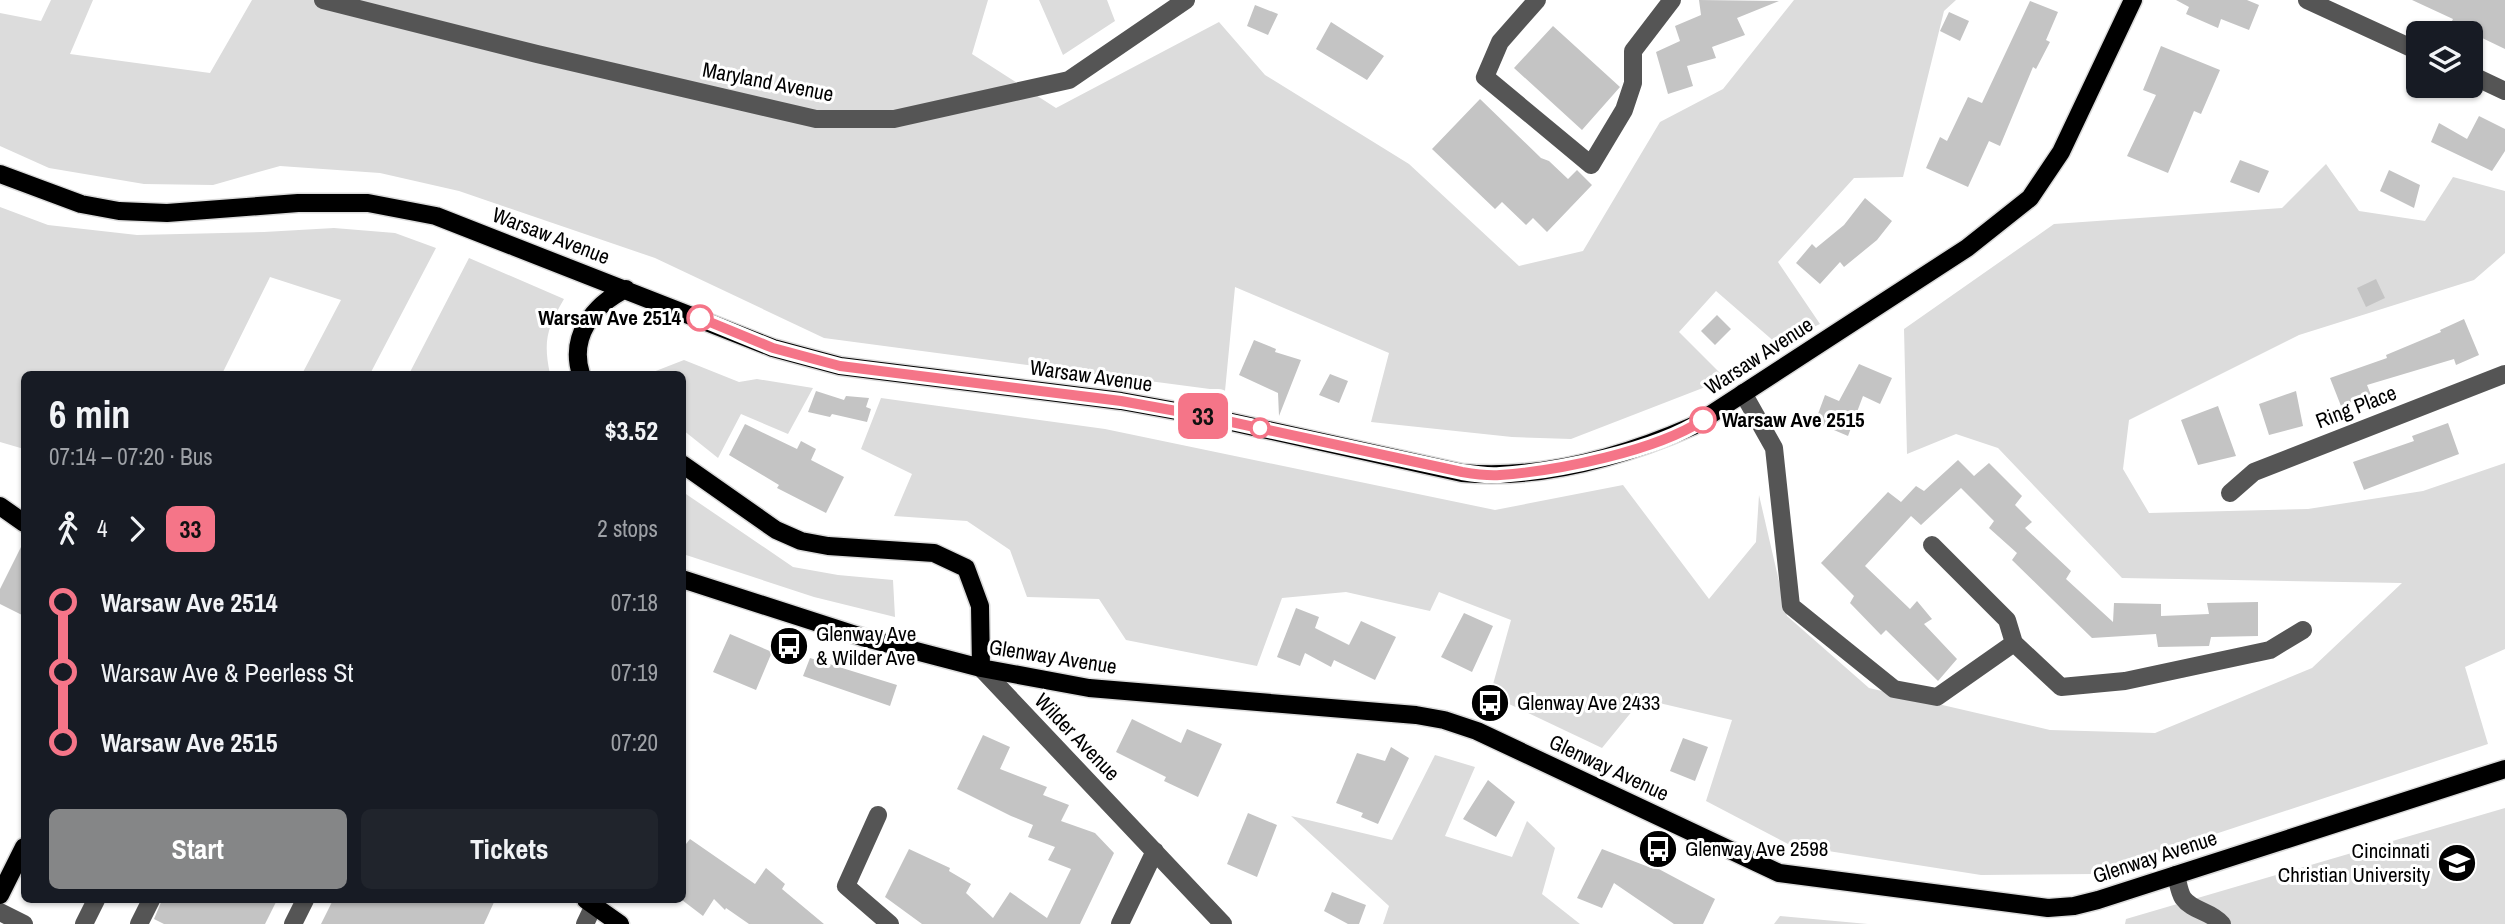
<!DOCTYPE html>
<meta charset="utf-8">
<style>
:root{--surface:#171b24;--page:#20242c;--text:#f1f3f6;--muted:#9ea1a6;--accent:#858687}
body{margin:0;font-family:"Archivo Narrow",sans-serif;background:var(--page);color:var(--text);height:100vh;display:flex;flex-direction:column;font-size:26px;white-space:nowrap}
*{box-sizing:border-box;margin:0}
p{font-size:23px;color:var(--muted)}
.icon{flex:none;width:38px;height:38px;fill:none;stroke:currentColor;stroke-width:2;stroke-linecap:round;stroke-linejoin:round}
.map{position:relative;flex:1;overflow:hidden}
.panel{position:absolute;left:21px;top:371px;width:665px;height:532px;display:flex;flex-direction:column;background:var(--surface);border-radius:10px;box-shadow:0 2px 5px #0004}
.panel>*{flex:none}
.badge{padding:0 14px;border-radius:10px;font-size:24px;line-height:46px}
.controls{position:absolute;left:2406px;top:21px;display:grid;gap:14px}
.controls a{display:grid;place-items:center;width:77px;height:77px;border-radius:10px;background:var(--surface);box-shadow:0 2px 5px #0004;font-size:35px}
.map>.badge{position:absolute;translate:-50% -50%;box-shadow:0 0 0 4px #fff}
.legs{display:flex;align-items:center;gap:10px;height:77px;padding:0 28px;font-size:23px}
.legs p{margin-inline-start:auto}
.overview{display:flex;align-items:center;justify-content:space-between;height:119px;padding:0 28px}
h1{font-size:38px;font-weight:700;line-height:52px}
.action{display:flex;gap:14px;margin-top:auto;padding:14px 28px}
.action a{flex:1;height:80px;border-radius:10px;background:var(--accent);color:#fff;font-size:28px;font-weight:700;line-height:80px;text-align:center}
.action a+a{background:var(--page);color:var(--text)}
ul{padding:0 28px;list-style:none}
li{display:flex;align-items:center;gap:24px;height:70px;font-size:26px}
li i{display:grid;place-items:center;width:10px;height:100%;margin:0 9px;background:currentColor}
li i::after{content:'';width:18px;height:18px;margin:-9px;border:5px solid;border-radius:50%;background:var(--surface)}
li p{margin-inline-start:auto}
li:first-child i{background:linear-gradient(#0000 50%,currentColor 0)}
li:last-child i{background:linear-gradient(currentColor 50%,#0000 0)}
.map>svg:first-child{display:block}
.green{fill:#dcdcdc}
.building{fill:#c4c4c4}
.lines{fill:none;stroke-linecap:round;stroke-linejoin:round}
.major-casing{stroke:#dbdbdb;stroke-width:21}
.minor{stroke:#555;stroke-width:18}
.major{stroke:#000;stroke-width:18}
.line-1-casing{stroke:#fff;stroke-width:16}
.line-1{stroke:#f57588;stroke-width:10}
.stop-1-dot{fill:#fff;stroke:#f57588;stroke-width:3.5}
.labels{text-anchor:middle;stroke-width:6;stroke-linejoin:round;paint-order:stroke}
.street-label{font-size:21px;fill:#000;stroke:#fff}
.stop-label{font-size:21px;font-weight:bold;fill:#000;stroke:#fff;text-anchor:end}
.poi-label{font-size:21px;fill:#000;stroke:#fff;text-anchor:start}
</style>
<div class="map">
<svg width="2505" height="924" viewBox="0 0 2505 924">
<rect width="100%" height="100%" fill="#fff"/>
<path class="green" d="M51 0H93L70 54 210 73 252 0H988L972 54 1056 108 1219 22 1265 75 1409 164 1519 266 1583 251 1660 122 1723 89 1794 0H1956L1944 11 1903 177 1854 178 1778 262 1820 324 1777 344 1716 291 1679 332 1726 379 1571 439 1512 437 1371 422 1389 353 1235 287 1225 391 824 338 655 258 459 191 380 173 280 166 213 185 144 184 49 168 0 146V13L41 21Z
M1039 0H1107L1115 21 1063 55Z
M2326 164 2359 211 2425 221 2453 177 2505 191V253L2474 280 2299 335 2129 420 2123 469 2149 513 2308 509 2423 491 2505 463V649L2465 667 2488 744 2094 874 1981 875 1790 845 1706 801 1732 720 1642 699 1602 748 1490 695 1511 620 1439 592 1430 611 1346 592 1282 598 1257 666 1126 640 1099 599 1027 597 1010 550 967 521 894 516 912 474 861 449 881 398 1105 429 1495 510 1623 485 1709 599 1756 542 1759 495 1787 616 1869 688 2050 730 2155 733 2312 668 2402 583 2122 578 1998 448 1956 434 1907 454 1904 329 2054 224 2282 208Z
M0 207 48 225 137 235 264 232 334 228 395 233 436 248 370 374H302L341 300 270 277 222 374H24V449L0 442Z
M469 258 564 299C547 328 543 341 550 374H409Z
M684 360 739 382 757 379 813 388 788 434 741 414 718 458 683 430 682 374H648Z
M683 492 793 567 838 575 893 580 895 617 814 597 683 554Z
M1435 755 1475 767 1445 836 1512 857 1527 821 1555 848 1542 894 1580 924H1383L1389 906 1291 816 1392 840Z
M2505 808V924H2125L2126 919Z
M1780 916 1868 924H1774Z"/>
<path class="building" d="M1699 0 1779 1 1737 18 1745 35 1712 47 1716 58 1687 66 1693 86 1668 94 1656 52 1680 41 1675 26 1701 15Z
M2176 0H2247L2259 5 2249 30 2221 19 2218 28 2186 14 2189 7Z
M2412 0H2505V49L2451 23 2453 19Z
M2030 1 2058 12 2046 40 2050 42 2036 69 2033 67 2000 146 1989 141 1968 187 1926 168 1940 137 1947 141 1968 97 1982 103Z
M1255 5 1278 14 1268 35 1247 26Z
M1949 12 1969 21 1960 41 1940 31Z
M1331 22 1384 56 1367 80 1316 49Z
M1553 26 1620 87 1582 130 1514 68Z
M2161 46 2220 70 2201 114 2194 111 2168 173 2127 156 2156 95 2143 90Z
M1480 99 1541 158 1549 161 1568 179 1577 170 1592 185 1547 232 1533 218 1526 225 1502 202 1495 209 1432 149Z
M2479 116 2505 129V151L2492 171 2431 142 2439 123 2467 139Z
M2240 160 2269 171 2259 193 2230 182Z
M2389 170 2420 185 2414 208 2380 191Z
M1865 198 1892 221 1877 240 1844 267 1840 262 1820 284 1796 263 1812 244 1816 248 1844 225Z
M2376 279 2385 298 2366 307 2357 288Z
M1717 315 1731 329 1715 345 1701 331Z
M2464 319 2479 355 2456 365 2454 359 2367 385 2371 395 2341 406 2330 378 2387 358 2386 355 2441 332 2440 330Z
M1254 340 1276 349 1275 352 1301 360 1279 416 1278 393 1239 375Z
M1859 364 1892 378 1880 404 1863 396 1848 436 1815 422 1825 395 1839 401Z
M1330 374 1348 381 1339 403 1319 395Z
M816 391 844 400 846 396 869 398 866 407 871 409 867 422 832 414 830 417 808 412Z
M2296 391 2303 426 2269 435 2259 404Z
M2218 406 2236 456 2198 465 2181 420Z
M2448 423 2459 454 2364 490 2353 462 2414 441 2412 436Z
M745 424 797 449 801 441 816 449 811 460 844 477 826 513 777 488 779 485 729 455Z
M1958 460 1974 476 1989 463 2022 496 2015 505 2032 522 2025 528 2071 571 2066 579 2113 622 2114 603 2161 604V616L2209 614 2207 603 2258 602V636L2211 637 2209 646 2158 647 2156 634 2092 638 2012 560 2017 553 1989 528 1994 521 1961 488 1921 525 1911 516 1865 566 1910 609 1917 601 1932 619 1924 624 1957 659 1938 681 1886 630 1881 635 1850 603 1854 596 1821 563 1888 492 1901 502 1916 486 1924 491Z
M24 541V616L0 604V589Z
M1296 608 1319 617 1315 628 1349 645 1361 621 1396 637 1375 680 1334 660 1331 667 1305 653 1300 666 1277 657Z
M1464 613 1493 626 1472 672 1441 657Z
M730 634 772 652 756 690 713 672Z
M810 658 897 685 890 706 803 676Z
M1132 719 1181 743 1187 729 1222 744 1198 797 1164 781 1166 777 1116 752Z
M983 735 1010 747 1000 769 1047 787 1043 795 1069 805 1061 821 1095 833 1114 853 1080 924H922L885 897 909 849 950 868 949 871 971 884 966 893 993 918 1010 892 1047 918 1071 869 1048 860 1055 847 1028 837 1033 825 1011 816 957 789Z
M1683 738 1708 747 1695 781 1670 771Z
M1391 747 1409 758 1378 824 1361 817 1363 813 1336 803 1357 753 1385 761Z
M1488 780 1515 802 1496 837 1463 819Z
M1248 813 1277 825 1257 877 1227 864Z
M690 839 755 884 766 868 785 884 782 889 824 924H749L726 908 725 910 714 899 703 916 682 900V849Z
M1602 849 1654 869 1655 867 1715 899 1703 924H1674L1614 883 1602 908 1577 898Z
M1332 892 1366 905 1359 924H1348L1324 911Z
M162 900H277L265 924H164L154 919Z
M333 900H495L484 924H321Z"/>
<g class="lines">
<g class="major-casing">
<path id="major" d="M0 174 81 204 119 211 167 213 298 203H368L436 216 773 348 840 366 1121 401 1204 416 1462 473C1540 480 1622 457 1693 426L1967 248 2030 198 2061 152 2133 0
M581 374C569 337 593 305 626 289
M682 464 776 530 801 541 828 546 934 553 966 568 980 606 981 668
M0 506 24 523
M682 579 862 637 981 668 1089 688 1416 715 1444 720 1477 731 1779 873 2048 908 2074 906 2098 900 2505 769
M0 895 24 847
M586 900 620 924"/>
</g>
<path class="minor" d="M323 0 537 54 816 119H894L1069 80 1186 0
M1537 0 1500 42 1485 77 1591 165 1624 110 1633 83V51L1672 0
M2307 0 2418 51
M2471 75 2505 91
M1743 393 1774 448 1791 606 1894 689 1937 697 2014 643
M2230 493 2254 472 2505 374
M1932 545 2007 620 2014 643 2061 687 2125 681 2270 650 2303 630
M981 668 1223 924
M878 815 846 886 890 924
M2176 875C2178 882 2179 892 2183 898 2192 911 2211 911 2222 924
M0 912 24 924
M84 924 96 900
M139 924 151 900
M293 924 305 900
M585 924 594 905
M1120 924 1155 851"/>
<use href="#major" class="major"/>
</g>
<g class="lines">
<g class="line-1-casing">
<path id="line-1" d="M700 318 773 348 840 366 1121 401 1204 416 1462 472C1474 474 1488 476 1500 475 1557 471 1656 451 1703 420"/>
</g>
<use href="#line-1" class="line-1"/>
</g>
<defs>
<g id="bus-disc" transform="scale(2.0125)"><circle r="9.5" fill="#000" stroke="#fff"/><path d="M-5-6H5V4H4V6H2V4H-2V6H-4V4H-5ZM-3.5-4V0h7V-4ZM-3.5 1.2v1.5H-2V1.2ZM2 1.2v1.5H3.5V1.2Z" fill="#fff"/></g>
<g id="university-disc" transform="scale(2.0125)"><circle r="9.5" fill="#000" stroke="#fff"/><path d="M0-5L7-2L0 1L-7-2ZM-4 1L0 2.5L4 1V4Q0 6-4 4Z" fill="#fff"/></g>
</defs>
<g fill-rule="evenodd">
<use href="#bus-disc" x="789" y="646"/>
<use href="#bus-disc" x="1490" y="703"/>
<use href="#bus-disc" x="1658" y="849"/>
<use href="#university-disc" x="2457" y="863"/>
</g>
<g class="stop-1-dot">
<circle cx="700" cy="318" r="12"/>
<circle cx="1703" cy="420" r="12"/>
<circle cx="1260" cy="428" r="9"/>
</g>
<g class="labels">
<g class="street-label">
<text transform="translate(768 82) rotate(11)" y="7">Maryland Avenue</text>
<text transform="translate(551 236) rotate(21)" y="7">Warsaw Avenue</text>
<text transform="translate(1759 356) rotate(-33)" y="7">Warsaw Avenue</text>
<text transform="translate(1091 376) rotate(8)" y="7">Warsaw Avenue</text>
<text transform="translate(2356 407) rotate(-21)" y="7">Ring Place</text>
<text transform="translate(1053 657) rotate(9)" y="7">Glenway Avenue</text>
<text transform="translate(1077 737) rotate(46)" y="7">Wilder Avenue</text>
<text transform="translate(1609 768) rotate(25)" y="7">Glenway Avenue</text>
<text transform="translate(2155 857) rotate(-18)" y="7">Glenway Avenue</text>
</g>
<g class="stop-label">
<text x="681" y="325">Warsaw Ave 2514</text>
<text x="1722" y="427" text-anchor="start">Warsaw Ave 2515</text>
</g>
<g class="poi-label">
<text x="816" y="641">Glenway Ave<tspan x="816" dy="24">&amp; Wilder Ave</tspan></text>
<text x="1517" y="710">Glenway Ave 2433</text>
<text x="1685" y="856">Glenway Ave 2598</text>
<text x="2430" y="858" text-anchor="end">Cincinnati<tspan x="2430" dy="24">Christian University</tspan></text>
</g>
</g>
</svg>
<div class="controls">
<a><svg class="icon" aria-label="layers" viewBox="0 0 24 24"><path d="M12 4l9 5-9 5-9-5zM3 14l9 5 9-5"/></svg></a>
</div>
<b class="badge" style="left:1203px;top:416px;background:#f57588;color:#111">33</b>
<section class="panel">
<div class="overview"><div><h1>6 min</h1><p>07:14 – 07:20 · Bus</p></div><b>$3.52</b></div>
<div class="legs"><svg class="icon" aria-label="walk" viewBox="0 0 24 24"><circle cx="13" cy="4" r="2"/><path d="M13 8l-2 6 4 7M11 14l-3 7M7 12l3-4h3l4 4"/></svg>4<svg class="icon" aria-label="forward" viewBox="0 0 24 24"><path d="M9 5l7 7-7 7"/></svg><b class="badge" style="background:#f57588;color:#111">33</b><p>2 stops</p></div>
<ul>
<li><i style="color:#f57588"></i><b>Warsaw Ave 2514</b><p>07:18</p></li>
<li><i style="color:#f57588"></i><span>Warsaw Ave &amp; Peerless St</span><p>07:19</p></li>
<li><i style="color:#f57588"></i><b>Warsaw Ave 2515</b><p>07:20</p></li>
</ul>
<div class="action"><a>Start</a><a>Tickets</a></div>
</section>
</div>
